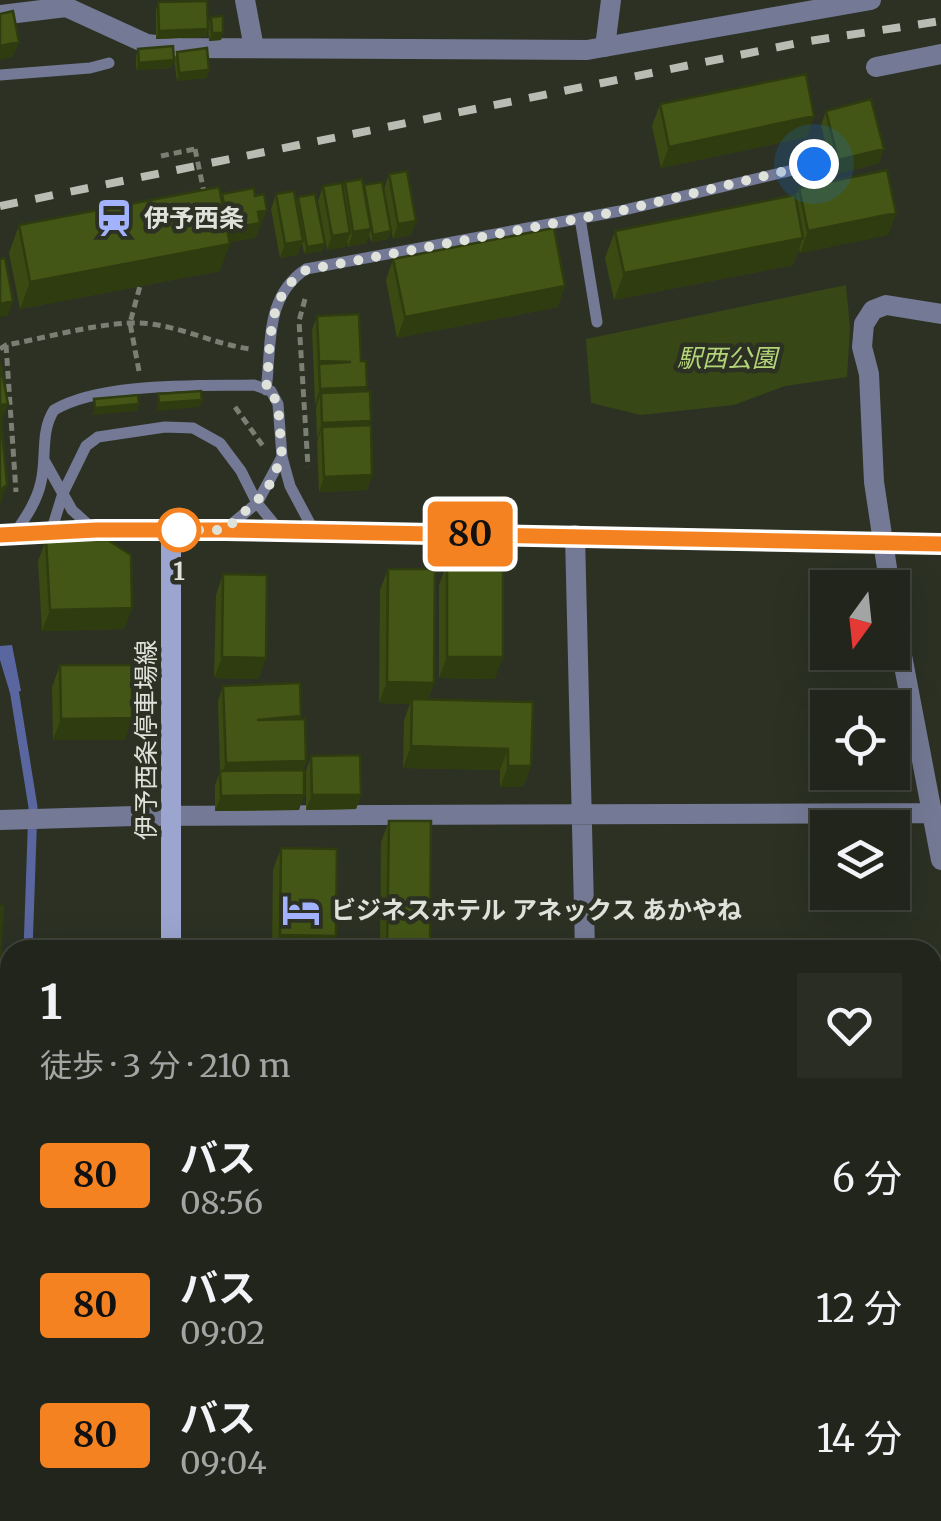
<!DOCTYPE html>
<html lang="ja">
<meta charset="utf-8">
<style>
:root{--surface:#21251b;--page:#292d24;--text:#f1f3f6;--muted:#a2a5a3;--line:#3e423a}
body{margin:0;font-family:Merriweather,"Noto Sans JP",serif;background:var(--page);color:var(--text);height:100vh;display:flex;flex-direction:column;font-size:38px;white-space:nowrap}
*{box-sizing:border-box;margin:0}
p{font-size:32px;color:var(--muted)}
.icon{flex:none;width:55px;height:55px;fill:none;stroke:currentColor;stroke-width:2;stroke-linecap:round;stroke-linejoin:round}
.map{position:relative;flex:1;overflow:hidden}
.drawer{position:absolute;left:0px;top:940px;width:942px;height:582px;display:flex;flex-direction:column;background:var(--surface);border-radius:30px 30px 0 0;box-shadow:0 10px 40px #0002,0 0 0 2px var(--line)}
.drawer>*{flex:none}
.badge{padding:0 20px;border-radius:8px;font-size:35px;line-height:65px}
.needle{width:65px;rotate:195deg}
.fabs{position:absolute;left:810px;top:570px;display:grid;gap:20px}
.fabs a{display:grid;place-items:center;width:100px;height:100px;border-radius:0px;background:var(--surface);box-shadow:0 10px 40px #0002,0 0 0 2px var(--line);font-size:50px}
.you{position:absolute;width:50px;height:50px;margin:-25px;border:8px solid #fff;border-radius:50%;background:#1a73e8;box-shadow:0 0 0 15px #1a73e833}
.map>.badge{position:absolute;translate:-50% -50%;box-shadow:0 0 0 5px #fff}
.round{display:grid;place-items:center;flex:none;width:105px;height:105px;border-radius:0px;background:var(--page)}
.headline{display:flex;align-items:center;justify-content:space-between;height:170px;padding:0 40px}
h1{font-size:48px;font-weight:700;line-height:75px}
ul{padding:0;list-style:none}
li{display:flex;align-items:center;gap:30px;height:130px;padding:0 40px}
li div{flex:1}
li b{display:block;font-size:38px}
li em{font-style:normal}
li .badge{min-width:110px;font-weight:700;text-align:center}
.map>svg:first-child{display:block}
.green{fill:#384716}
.water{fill:#5a66a0}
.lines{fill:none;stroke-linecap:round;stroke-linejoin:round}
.stream{stroke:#5a66a0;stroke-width:9}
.path{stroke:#7a7e73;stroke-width:5;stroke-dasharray:8 5;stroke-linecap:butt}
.service{stroke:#747a95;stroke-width:11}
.minor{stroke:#747a95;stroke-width:20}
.tertiary{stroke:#747a95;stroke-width:20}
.secondary{stroke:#9ba5cf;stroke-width:20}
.rail{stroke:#b9bcb3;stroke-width:8;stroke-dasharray:18 18;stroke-linecap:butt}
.path-bridge{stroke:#7a7e73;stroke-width:5;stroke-dasharray:8 5;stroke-linecap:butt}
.wall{fill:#3a4a12}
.shaded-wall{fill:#2f3c0f}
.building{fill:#435615;stroke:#2f3c0f;stroke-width:2.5}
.line-casing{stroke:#fff;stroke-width:22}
.line{stroke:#f58220;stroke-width:15}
.walk{stroke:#dfe2da;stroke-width:10;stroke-dasharray:0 18}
.stop-dot{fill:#fff;stroke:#f58220;stroke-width:5}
.labels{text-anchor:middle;stroke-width:9;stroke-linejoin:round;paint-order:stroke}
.poi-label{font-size:25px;font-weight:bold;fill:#dfe2da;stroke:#2c3124;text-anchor:start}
.park-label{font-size:25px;font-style:italic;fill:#b4d479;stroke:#2c3124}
.stop-label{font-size:25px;font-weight:bold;fill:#dfe2da;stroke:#2c3124}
.street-label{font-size:25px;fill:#dfe2da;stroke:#2c3124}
</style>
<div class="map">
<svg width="941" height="1521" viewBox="0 0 941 1521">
<rect width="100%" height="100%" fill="#2c3124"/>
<path class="green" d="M846 285 850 328 847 377 785 386 734 405 641 415 591 403 586 339Z"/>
<path class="water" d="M12 645 21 691 10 693 0 660V646Z"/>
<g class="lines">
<path class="stream" d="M13 683 33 807 28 950
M0 1105 10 1055"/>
<path class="path" d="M161 156 195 149
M305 299 299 321 308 467
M6 345 16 492
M0 349 6 345C45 338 90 325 129 323 172 321 210 344 251 349
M139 371 130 323 140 286
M235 407 263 446"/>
<path class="service" d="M0 75 90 68 109 63
M580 218 597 322
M266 390C272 345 264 297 306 269L620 211 814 165
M44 460 72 510 92 528
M228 527 257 503 282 457
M51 532 63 493 86 446 98 437 165 427 193 428 220 443 241 471 257 503 279 530
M15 533C26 517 37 501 41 482 47 457 40 432 54 410 101 382 199 386 254 385L271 391 278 404 282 457 290 486 315 533"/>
<path class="minor" d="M245 0 254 48
M0 15 66 7 147 44 180 48 587 50 871 0
M605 47 611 0
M876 67 941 54
M575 535 585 950
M890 588 874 482 869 374 862 347 864 324 873 310 886 305 941 314
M892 603 941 860
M0 820 135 816 931 813
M932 1057H941
M932 1304H941
M0 1309H10
M932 1505H941
M583 1512V1521"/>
<path class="tertiary" d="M0 535 95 530H225L941 544"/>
<path class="secondary" d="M171 950V531
M170 1521V1512"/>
<path class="rail" d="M0 206 803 42 941 21"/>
<path class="path-bridge" d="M195 149 204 192"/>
</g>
<path class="wall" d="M158 2 208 24 211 17 221 40 209 41 208 27 206 37 156 39V9Z
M138 49 174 60 171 68 136 70V56Z
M177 52 209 70 206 78 177 81 174 60Z
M660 104 807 137 661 168 652 126Z
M826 111 879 163 833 175 821 125Z
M389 174 416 221 411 235 393 239 384 189Z
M345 182 364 186 391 231 388 239 371 242 369 235 366 243 348 247 347 242 345 247 327 250 318 201 323 186 342 188Z
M799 188 896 213 888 235 800 253 799 249 793 265 614 300 605 258 615 231 795 197Z
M222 194 255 196 267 210 255 238 229 242 220 271 20 309 9 253 19 225 221 198Z
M276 194 296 202 298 197 325 244 322 251 304 254 302 243 297 255 280 258 271 209Z
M393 259 558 307 397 338 386 280Z
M317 316 361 361 370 425 372 475 367 490 319 492 317 442 318 438H317L316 408 317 404H315L312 330Z
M46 540 132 608 124 629 42 631 38 561Z
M447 564 495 679 439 678V585Z
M388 569 428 699 531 766 523 787H500V770L403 768 404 720 410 704 379 703 380 590Z
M223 574 266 658 258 679 214 678 216 595Z
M60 665 125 740H53L52 687Z
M223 686 301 716 300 719 306 761 303 770 299 810 215 811V785L220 771 218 701Z
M311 756 361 795 356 809 306 810V771Z
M389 821 430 950H380L381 842Z
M281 848 336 936 331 950H272L273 870Z
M10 1246V1303H9L8 1252Z"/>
<path class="shaded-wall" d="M208 29 206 37 156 39 159 31Z
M212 33H223L221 40 209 41Z
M19 42 13 57 0 60V46Z
M174 60 171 68 136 70 139 63Z
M209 70 206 78 177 81 179 73Z
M814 116 807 137 661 168 669 147Z
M884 149 879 163 833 175 838 160Z
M267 210 255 238 223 243 229 229 258 212Z
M896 213 888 235 800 253 808 231Z
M416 221 411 235 393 239 398 224Z
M371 229 366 243 348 247 353 232Z
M391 231 388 239 371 242 373 235Z
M350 233 345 247 327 250 332 236Z
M803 238 793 265 614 300 624 273Z
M303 241 297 255 280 258 285 244Z
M230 244 220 271 20 309 30 282Z
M325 244 322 251 304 254 307 247Z
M565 286 558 307 397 338 405 317Z
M13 301 8 316 0 317V304Z
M367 387 362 402 321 393 317 404H315L320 389Z
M202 400 200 407 156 411 159 403Z
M8 404 0 425V405Z
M139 404 137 411 92 415 95 408Z
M371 421 366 436 322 427 318 438H317L322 423Z
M372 475 367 490 319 492 324 477Z
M7 485 0 505V490Z
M132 608 124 629 42 631 50 610Z
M222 657 266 658 258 679 214 678Z
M447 657H503L495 679 439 678Z
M387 682 434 683 427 704 412 699 410 704 379 703Z
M132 718 125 740H53L61 719Z
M411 746 508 749 500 770 403 768Z
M306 761 300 776 220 778 226 763Z
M508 766H531L523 787H500Z
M304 795 299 810 215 811 221 796Z
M312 795H361L356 809 306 810Z
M280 935 336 936 331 950H274Z
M0 1387 10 1388V1415H0Z"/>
<path class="building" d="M207 1 208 29 159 31 158 2Z
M13 11 19 42 0 46V14Z
M223 16V33H212L211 17Z
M173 46 174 60 139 63 138 49Z
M207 48 209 70 179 73 177 52Z
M806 74 814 116 669 147 660 104Z
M871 99 884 149 838 160 826 111Z
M887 170 896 213 808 231 799 188Z
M407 171 416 221 398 224 389 174Z
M362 179 371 229 353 232 345 182Z
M382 182 391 231 373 235 364 185Z
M342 183 350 233 332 236 323 186Z
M219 187 230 244 30 282 19 225Z
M254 188 255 196 264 194 267 210 258 212 260 223 229 229 222 194Z
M294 191 303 241 285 244 276 194Z
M315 194 325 244 307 247 298 197Z
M795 195 803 238 624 273 615 231Z
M554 228 565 286 405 317 393 259Z
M5 258 13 301 0 304V259Z
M359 314 361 361H366L367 387 320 389 319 364 351 362 319 361 317 316Z
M0 362 8 404 0 405Z
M201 391 202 400 159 403 158 394Z
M370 391 371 421 322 423 321 393Z
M138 395 139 404 95 408 94 399Z
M1 421 7 485 0 490V422Z
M371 425 372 475 324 477 322 427Z
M46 540H108L131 555 132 608 50 610Z
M447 564H503V657H447Z
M388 569H435L434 683 387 682Z
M223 574 267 575 266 658 222 657Z
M60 665H132V718L61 719Z
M300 683 301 716 257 720 305 719 306 761 226 763 223 686Z
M412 699 533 702 531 766H508V749L411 746Z
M360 755 361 795H312L311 756Z
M304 770V795L221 796 220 771Z
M389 821H431L430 950H387Z
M281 848 337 849 336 936 280 935Z
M0 906H3L0 958Z
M0 1327H10V1388L0 1387Z"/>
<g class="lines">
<g class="line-casing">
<path id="line" d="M0 535 96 530H225L941 544"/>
</g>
<use href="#line" class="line"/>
<path class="walk" d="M179 530H171H225L266 492 282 457 278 404 271 392 266 390C272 345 264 297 306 270L620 211 814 164"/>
</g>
<defs>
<g id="station-bare" transform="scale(3)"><path d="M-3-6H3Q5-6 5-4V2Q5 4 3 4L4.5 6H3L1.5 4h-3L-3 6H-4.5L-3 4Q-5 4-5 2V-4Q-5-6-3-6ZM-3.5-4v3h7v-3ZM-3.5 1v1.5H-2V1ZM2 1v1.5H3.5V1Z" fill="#a2b2fd" stroke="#2c3124" stroke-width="2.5" paint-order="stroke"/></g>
<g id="hotel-bare" transform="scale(3)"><path d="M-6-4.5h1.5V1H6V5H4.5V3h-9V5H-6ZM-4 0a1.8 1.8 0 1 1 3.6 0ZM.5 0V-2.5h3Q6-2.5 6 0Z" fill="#a2b2fd" stroke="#2c3124" stroke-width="2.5" paint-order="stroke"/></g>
</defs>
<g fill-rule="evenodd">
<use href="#station-bare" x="114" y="218"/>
<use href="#hotel-bare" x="301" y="910"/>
</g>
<circle class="stop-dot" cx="179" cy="530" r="20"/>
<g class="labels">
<g class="poi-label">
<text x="144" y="227">伊予西条</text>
<text x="331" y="919">ビジネスホテル アネックス あかやね</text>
</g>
<g class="park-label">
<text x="727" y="367">駅西公園</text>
</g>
<g class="stop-label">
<text x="179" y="580">1</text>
</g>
<g class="street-label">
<text transform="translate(146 740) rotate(-90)" y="9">伊予西条停車場線</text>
</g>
</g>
</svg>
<div class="fabs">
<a><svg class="needle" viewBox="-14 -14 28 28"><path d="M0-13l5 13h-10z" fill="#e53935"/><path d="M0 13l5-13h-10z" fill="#a2a5a3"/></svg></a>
<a><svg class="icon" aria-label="locate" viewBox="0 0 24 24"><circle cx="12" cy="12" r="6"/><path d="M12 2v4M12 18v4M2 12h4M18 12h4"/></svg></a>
<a><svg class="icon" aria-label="layers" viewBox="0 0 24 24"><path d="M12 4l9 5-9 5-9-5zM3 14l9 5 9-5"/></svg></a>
</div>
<div class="you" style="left:814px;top:164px"></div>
<b class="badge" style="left:470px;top:534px;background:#f58220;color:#111">80</b>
<section class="drawer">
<div class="headline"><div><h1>1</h1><p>徒歩 · 3 分 · 210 m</p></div><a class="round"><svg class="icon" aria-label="heart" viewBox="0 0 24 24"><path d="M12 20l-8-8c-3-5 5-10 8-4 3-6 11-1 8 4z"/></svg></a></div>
<ul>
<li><span class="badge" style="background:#f58220;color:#111">80</span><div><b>バス</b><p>08:56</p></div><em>6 分</em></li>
<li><span class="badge" style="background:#f58220;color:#111">80</span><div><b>バス</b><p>09:02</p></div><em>12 分</em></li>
<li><span class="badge" style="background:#f58220;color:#111">80</span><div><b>バス</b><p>09:04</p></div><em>14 分</em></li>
</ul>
</section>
</div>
